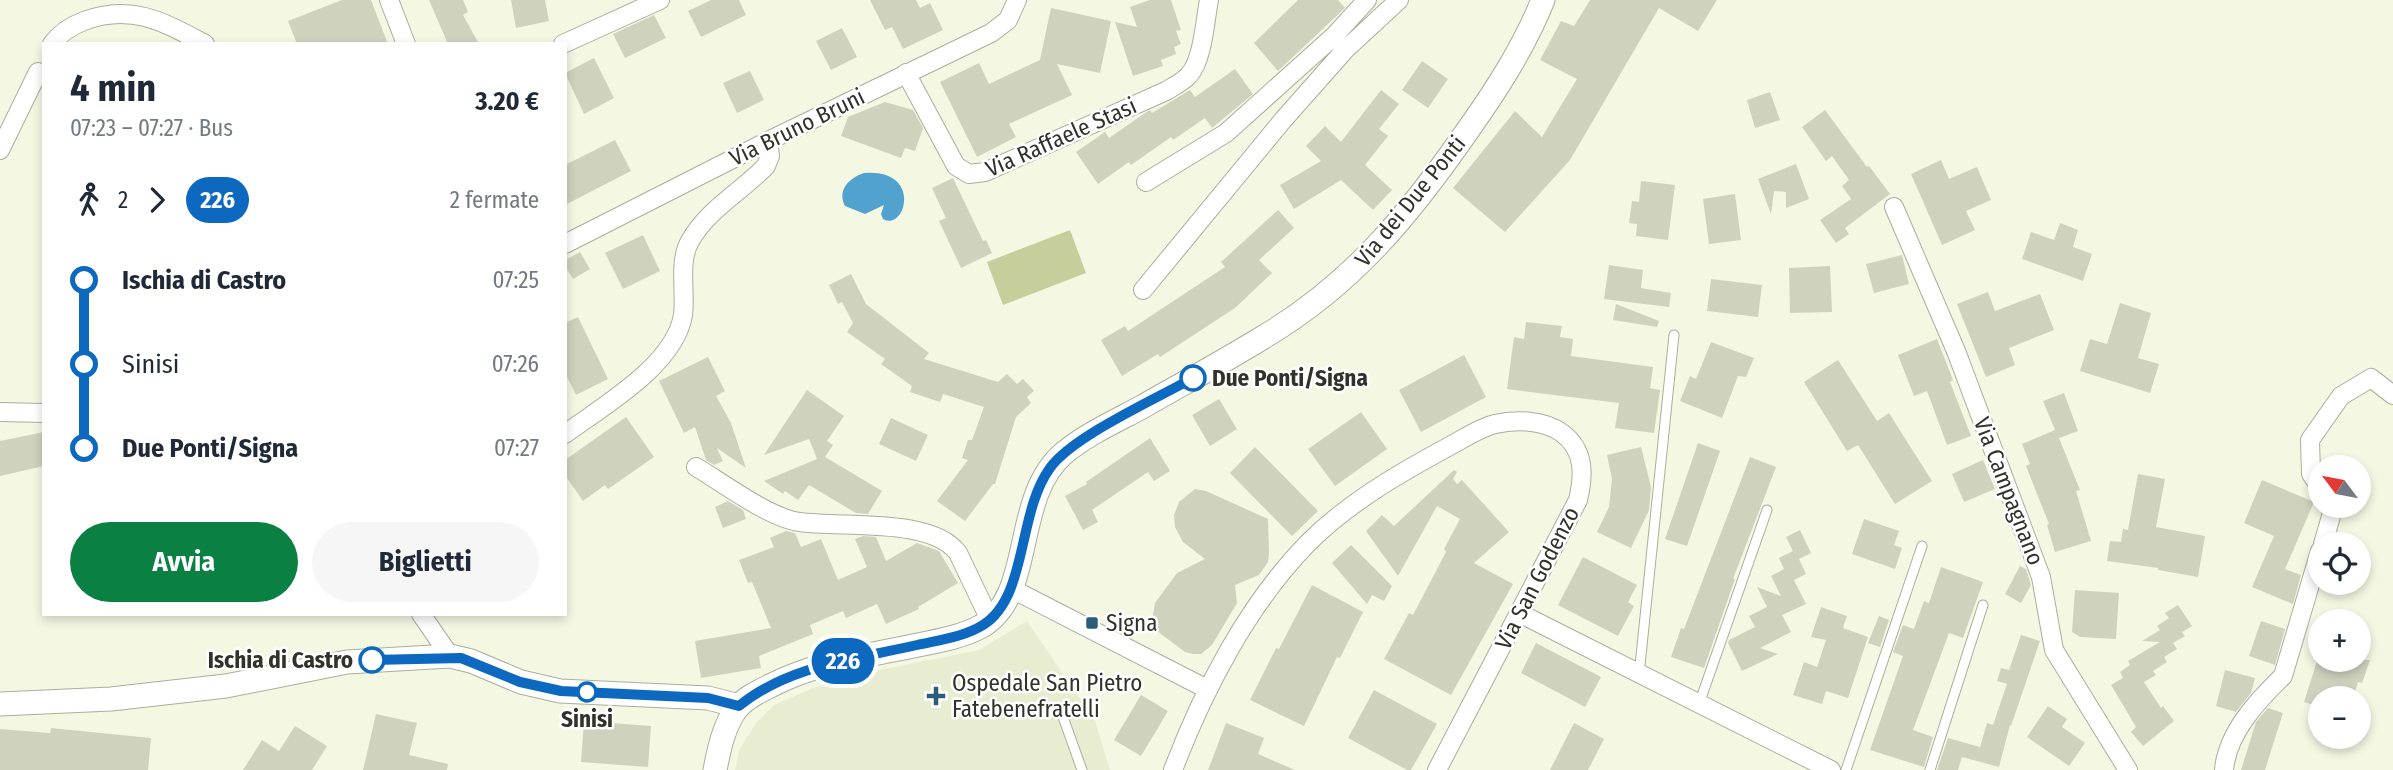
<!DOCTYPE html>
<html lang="it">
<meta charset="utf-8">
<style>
:root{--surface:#fff;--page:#f6f6f7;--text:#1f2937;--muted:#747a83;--accent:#0b8043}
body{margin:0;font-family:"Fira Sans Condensed",sans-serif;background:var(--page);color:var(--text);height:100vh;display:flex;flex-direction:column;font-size:26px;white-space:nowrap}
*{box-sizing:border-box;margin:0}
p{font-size:23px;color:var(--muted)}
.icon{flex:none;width:38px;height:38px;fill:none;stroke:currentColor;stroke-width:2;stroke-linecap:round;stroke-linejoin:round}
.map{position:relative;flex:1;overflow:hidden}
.panel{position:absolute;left:42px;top:42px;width:525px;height:574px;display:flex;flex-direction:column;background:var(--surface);border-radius:0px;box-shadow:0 4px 10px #0003}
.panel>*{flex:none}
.badge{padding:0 14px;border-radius:23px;font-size:24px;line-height:46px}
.needle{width:46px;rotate:302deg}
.controls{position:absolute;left:2308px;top:455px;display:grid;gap:14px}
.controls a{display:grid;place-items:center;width:63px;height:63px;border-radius:50%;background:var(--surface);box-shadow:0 4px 10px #0003;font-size:35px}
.map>.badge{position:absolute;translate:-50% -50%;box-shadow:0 0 0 4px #fff}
.legs{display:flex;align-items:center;gap:10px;height:77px;padding:0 28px;font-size:23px}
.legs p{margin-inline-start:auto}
.headline{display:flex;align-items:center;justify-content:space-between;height:119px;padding:0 28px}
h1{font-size:38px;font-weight:700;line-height:52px}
.cta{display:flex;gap:14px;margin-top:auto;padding:14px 28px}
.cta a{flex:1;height:80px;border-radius:42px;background:var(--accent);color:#fff;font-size:28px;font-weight:700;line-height:80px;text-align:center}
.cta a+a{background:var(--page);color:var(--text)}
ul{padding:0 28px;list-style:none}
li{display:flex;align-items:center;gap:24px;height:84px;font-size:26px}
li i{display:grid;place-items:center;width:10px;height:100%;margin:0 9px;background:currentColor}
li i::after{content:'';width:18px;height:18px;margin:-9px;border:5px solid;border-radius:50%;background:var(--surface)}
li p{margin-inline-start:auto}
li:first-child i{background:linear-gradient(#0000 50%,currentColor 0)}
li:last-child i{background:linear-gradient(currentColor 50%,#0000 0)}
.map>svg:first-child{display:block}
.built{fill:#e8edd1}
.green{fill:#c6ce9b}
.water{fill:#52a2d0}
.building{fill:#cfd3be}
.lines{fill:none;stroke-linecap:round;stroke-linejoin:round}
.service-casing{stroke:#abae9a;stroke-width:11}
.minor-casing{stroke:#abae9a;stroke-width:20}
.tertiary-casing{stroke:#abae9a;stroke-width:25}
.service{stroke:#fff;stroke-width:9}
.minor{stroke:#fff;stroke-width:18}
.tertiary{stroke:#fff;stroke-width:23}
.line-1-casing{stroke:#fff;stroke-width:16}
.line-1{stroke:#0c69bf;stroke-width:10}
.stop-1-dot{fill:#fff;stroke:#0c69bf;stroke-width:3.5}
.poi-dot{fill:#2a5d7a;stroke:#fff;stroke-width:2.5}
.labels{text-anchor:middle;stroke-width:5;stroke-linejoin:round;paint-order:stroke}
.street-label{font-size:23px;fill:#31322a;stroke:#fff}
.stop-label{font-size:23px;font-weight:bold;fill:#31322a;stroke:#fff;text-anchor:start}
.poi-label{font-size:23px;fill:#31322a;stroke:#fff;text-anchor:start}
</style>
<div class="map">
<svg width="2393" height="770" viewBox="0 0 2393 770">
<rect width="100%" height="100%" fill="#f4f8e3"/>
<path class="built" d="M1027 621 1095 721 1110 770H735L739 750 756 723 774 705 813 688 879 670 979 650Z"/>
<path class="green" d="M1070 230 1086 273 1003 305 987 262Z"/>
<path class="water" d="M864 173C923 168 906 232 883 219L881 214 884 205 865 214 845 206C837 190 849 178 864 173Z"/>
<path class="building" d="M342 0H371L388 44H297L288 21Z
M429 0H463L468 12 463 15 479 44H448Z
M511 0H545L549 21 516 28Z
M711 0H739L746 15 701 37 688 11Z
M870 0H916L920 8 930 3 943 30 903 49 892 27 885 30Z
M1150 0H1171L1181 30 1176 31 1181 44 1174 47 1176 54 1161 60 1163 66 1133 76 1115 22 1137 27 1130 7Z
M1298 0H1338L1345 8 1278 71 1254 43Z
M1590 0H1717L1698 31 1659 8 1570 160 1505 232 1453 188 1515 111 1542 137 1577 79 1540 60 1561 21 1574 26Z
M1051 8 1111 21 1100 73 1057 64 1072 95 1009 124 1016 137 977 157 940 82 979 63 989 84 1040 60Z
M654 15 666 38 625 58 613 34Z
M842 28 857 57 831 70 816 41Z
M594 58 614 98 584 114 565 73Z
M1422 61 1448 79 1428 108 1402 90Z
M1235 69 1253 94 1212 128 1205 118 1173 140 1171 137 1131 165 1129 162 1098 184 1076 152 1105 132 1109 138 1145 113 1150 110 1152 113 1190 90 1195 97Z
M750 71 764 100 737 113 723 83Z
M1381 90 1399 104 1379 129 1388 136 1365 165 1392 190 1373 210 1341 180 1294 209 1280 185 1321 161 1306 146 1325 126 1341 142Z
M1770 92 1780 120 1755 128 1747 100Z
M885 102 913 110 923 128 915 151 905 148 901 158 841 136 848 117Z
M1825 110 1867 167 1869 166 1890 194 1845 228 1849 234 1836 243 1820 220 1851 199 1842 186 1849 180 1832 156 1826 161 1802 127Z
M615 140 631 171 565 205V165Z
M1941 160 1949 179 1977 167 1991 200 1966 211 1975 230 1942 245 1911 174Z
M1796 164 1809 199 1786 208V192L1774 191 1771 214 1758 179Z
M953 178 983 241 986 240 992 253 961 268 939 221 946 218 932 188Z
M1641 181 1675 185 1668 240 1636 236 1637 224 1629 223 1632 201 1639 202Z
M1735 194 1741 240 1709 244 1703 199Z
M1278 210 1294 228 1259 260 1272 273 1235 308 1160 357 1158 354 1122 376 1101 340 1125 326 1128 331 1225 267 1221 262Z
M2060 223 2078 230 2073 247 2092 254 2083 281 2022 259 2031 232 2054 240Z
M643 235 660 271 623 289 605 253Z
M580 252 590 269 573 279 565 266V260Z
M1902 255 1909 284 1874 293 1866 264Z
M1609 265 1643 270 1641 288 1671 293 1669 307 1604 299Z
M1830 266 1832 312 1790 313 1789 268Z
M851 274 866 304 929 353 924 359 998 382 1007 374 1017 384 1023 379 1034 391 1027 397 1031 403 1016 417 995 484H993L965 521 937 501 968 460 962 458 968 440H972L984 407 943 394 940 402 910 392 912 386 881 364 885 359 847 332 853 323 842 302 838 304 829 285Z
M1711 279 1762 285 1758 317 1707 311Z
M1988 292 1995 311 2040 294 2054 330 2009 348 2015 365 1986 377 1957 304Z
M2120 303 2151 313 2138 358 2159 364 2150 393 2080 371 2090 339 2107 344Z
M1616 304 1659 321 1657 327 1613 320Z
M578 317 608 379 576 395 565 373V323Z
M1526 322 1562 326 1560 337 1573 339 1571 356 1653 367 1650 388 1660 390 1654 433 1615 428 1619 403 1507 389 1514 337 1524 339Z
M1937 339 1953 380 1950 382 1971 436 1947 445 1927 391 1914 396 1898 355Z
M1711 342 1754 358 1746 377 1738 376 1722 418 1680 401 1690 376 1696 379Z
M1464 355 1486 397 1421 432 1399 390Z
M708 357 725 391 716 396 731 423 746 468 717 448 723 461 714 465 706 460 695 427 684 433 659 381Z
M1838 360 1877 421 1889 413 1932 481 1895 504 1858 445 1847 451 1804 382Z
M807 390 844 416 827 441 833 445 825 457 882 491 868 514 856 513 809 485 798 500 785 491 783 494 764 481 817 459 809 439 764 455Z
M2064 393 2078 431 2059 438 2080 490 2076 491 2091 541 2055 552 2047 525 2049 524 2026 466 2030 464 2022 444 2055 430 2043 401Z
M1219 399 1237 429 1210 446 1192 415Z
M1361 412 1387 449 1335 486 1308 449Z
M626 417 654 457 608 489 605 485 583 501 565 475V460Z
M891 418 928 435 916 461 879 444Z
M44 432V466L0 476V441Z
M1150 438 1170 471 1154 481 1148 472 1092 510 1098 522 1083 530 1065 496 1087 484 1086 482Z
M1698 443 1720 451 1687 546 1665 539Z
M1255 447 1318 511 1292 536 1230 473Z
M1641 447 1651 487 1649 510 1631 548 1597 532 1609 507 1612 479 1607 455Z
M1750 457 1776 467 1733 579H1735L1704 668 1671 657 1681 628 1684 629Z
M1983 460 1995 489 1964 502 1952 474Z
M1454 470 1457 472 1453 479 1457 484 1462 480 1509 532 1474 563 1513 584 1451 695 1384 659 1409 613 1413 615 1446 552 1444 549 1460 519 1437 506 1398 576 1366 531 1382 515 1394 526Z
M2138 474 2165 479 2156 527 2205 536 2198 577 2158 570V568L2107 561 2110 541 2121 542 2123 529 2128 530Z
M2262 480 2314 502 2285 569 2301 575 2293 604 2252 587 2274 536 2244 523Z
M1195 489 1206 491 1268 519 1269 552 1268 562 1259 575 1235 585 1237 603 1212 645 1201 654H1193L1185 652 1157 631 1153 615 1155 603 1177 573 1205 559 1183 542 1175 527 1174 515 1179 502Z
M728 501 743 510 746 519 723 528 715 507Z
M1864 519 1899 531 1894 545 1902 548 1895 569 1852 554Z
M1800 530 1811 553 1799 559 1806 574 1794 580 1806 604 1782 615 1791 632 1760 648 1778 654 1742 671 1728 643 1729 640 1755 627 1749 616 1767 607 1757 587 1781 596 1771 576 1784 569 1779 558 1793 551 1786 537Z
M786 531 795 533 801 547 821 539 838 580 867 567 855 539 863 536 876 537 886 561 917 543 939 551 958 583 918 607 919 609 886 624 877 604 846 618 843 611 810 625 813 634 759 656 761 668 701 678 695 641 771 628 752 582 748 583 739 560 774 547 770 538Z
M1351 545 1392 586 1384 601 1372 595 1367 604 1332 563Z
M1583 557 1637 585 1628 602 1634 606 1618 636 1558 605Z
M2020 566 2026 569 2031 585 2021 603 2005 594Z
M1941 567 1983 582 1963 638 1949 633 1913 730 1933 737 1924 767 1870 750 1903 656 1893 652 1903 625 1914 629 1924 601 1929 603Z
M1312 585 1363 612 1340 658 1337 657 1304 726 1250 700 1276 648 1279 649Z
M2075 590 2119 593 2116 639 2080 637 2072 632Z
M2178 605 2192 626 2182 632 2185 636 2173 643 2177 649 2164 657 2167 662 2153 671 2156 675 2144 682 2161 708 2163 706 2174 721 2143 746 2131 732 2136 727 2111 685 2123 678 2120 672 2130 665 2128 661 2160 642 2142 641 2160 630 2157 626 2169 618 2165 613Z
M1821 607 1847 616 1843 628 1868 637 1848 698 1826 691 1822 704 1793 695 1804 662 1817 667 1826 640 1811 637Z
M1879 616 1889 620 1880 647 1868 643Z
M2261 621 2285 629 2275 665 2249 656Z
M2021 635 2040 641 2011 726 2010 725 1999 767 1962 757 1958 770H1937L1948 738 1980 747 1987 723 1993 725 2007 684 1997 681 2001 668 2009 670Z
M1536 643 1601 677 1585 707 1521 673Z
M2324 660H2370L2362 683 2358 682 2353 698H2320V707L2304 702 2317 661 2320 662 2322 666Z
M2225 670 2255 678 2251 693 2236 712 2216 706Z
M1374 690 1437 724 1411 770H1407L1348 738Z
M1141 695 1168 711 1141 756 1114 740Z
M2048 706 2067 719 2062 727 2085 743 2069 766 2027 737Z
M2268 708 2283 713 2265 770H2241L2256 722Z
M376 714 417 723 409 755 448 764 447 770H363Z
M584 721 651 726 648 767 581 762Z
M1226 723 1264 738 1258 754 1295 770H1208Z
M1574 723 1604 739 1588 770H1550Z
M295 726 327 746 312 770H243L262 740 279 751Z
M51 728 151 738 148 770H0V729L50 733Z"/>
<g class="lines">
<g class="service-casing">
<path id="service" d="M1639 675 1674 335
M1699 704 1767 510
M1063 717 1082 770
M1846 770 1922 546
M1930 770 1983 605"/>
</g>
<g class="minor-casing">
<path id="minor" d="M389 0 406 44
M52 44C60 33 71 26 84 21 131 3 164 22 205 44
M563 44 660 0
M1345 50 1399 0
M906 73 956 166 969 174 985 172 1166 91C1174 86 1183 82 1189 75 1203 60 1205 20 1209 0
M0 150 38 72
M1146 182 1226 133 1334 36 1367 0
M1894 207 1956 351 2041 577 2054 650 2128 770
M565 244 768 141 991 33 1008 20 1017 0
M1143 290 1283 120 1345 50 1334 36
M0 412 44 413
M565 434C603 406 675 365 683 315 686 291 678 262 690 241 707 210 742 191 766 166L770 156 768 141
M696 467C723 483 771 519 800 522 842 528 932 517 958 553L990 620
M2320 487 2311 474 2310 440 2341 396 2371 378 2393 395
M2323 544 2334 506
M1012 589 1207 689
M1519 613 1831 770
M421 614 450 656
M1173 770C1203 691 1248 604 1308 543 1348 503 1398 474 1448 447 1463 439 1479 428 1495 424 1516 419 1544 420 1562 433 1585 450 1584 475 1578 500L1437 770
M2224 770C2227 733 2258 700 2283 676L2320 551"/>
</g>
<g class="tertiary-casing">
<path id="tertiary" d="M0 704 111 699 226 686 347 662 450 656 471 661 521 682 560 691 708 698 739 706
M715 770C719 749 724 725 737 708 746 697 760 691 772 685 819 661 872 655 923 644 942 640 963 636 980 627 1036 597 1011 498 1064 453 1087 434 1116 421 1142 407 1182 384 1223 362 1262 338 1352 285 1409 215 1468 130 1497 89 1524 47 1543 0"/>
</g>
<use href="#service" class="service"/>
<use href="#minor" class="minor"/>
<use href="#tertiary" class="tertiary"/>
</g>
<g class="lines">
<g class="line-1-casing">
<path id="line-1" d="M372 660 461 658 520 682 561 691 708 698 739 706C789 665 856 659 917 645 939 640 964 637 983 625 1028 597 1017 513 1050 468 1073 436 1156 399 1193 378"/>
</g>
<use href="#line-1" class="line-1"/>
</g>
<g class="stop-1-dot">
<circle cx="1193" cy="378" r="12"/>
<circle cx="372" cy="660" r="12"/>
<circle cx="587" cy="692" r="9"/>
</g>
<g class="poi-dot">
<rect x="1085" y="616" width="14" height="14" rx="3.5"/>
<path d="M932.5 685.5h7v7h7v7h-7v7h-7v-7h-7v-7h7z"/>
</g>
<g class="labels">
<g class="street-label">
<text transform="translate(797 127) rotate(-26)" y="8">Via Bruno Bruni</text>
<text transform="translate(1061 137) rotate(-24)" y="8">Via Raffaele Stasi</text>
<text transform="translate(1410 201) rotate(-51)" y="8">Via dei Due Ponti</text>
<text transform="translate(2009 491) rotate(69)" y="8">Via Campagnano</text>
<text transform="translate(1537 578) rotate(-63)" y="8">Via San Godenzo</text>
</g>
<g class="stop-label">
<text x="1212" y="386">Due Ponti/Signa</text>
<text x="353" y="668" text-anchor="end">Ischia di Castro</text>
<text x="587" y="727" text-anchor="middle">Sinisi</text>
</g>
<g class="poi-label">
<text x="1106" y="631">Signa</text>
<text x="952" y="691">Ospedale San Pietro<tspan x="952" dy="26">Fatebenefratelli</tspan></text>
</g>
</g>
</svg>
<div class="controls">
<a><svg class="needle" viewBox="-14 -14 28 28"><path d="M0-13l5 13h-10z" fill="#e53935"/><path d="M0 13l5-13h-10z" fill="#747a83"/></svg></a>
<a><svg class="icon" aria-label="locate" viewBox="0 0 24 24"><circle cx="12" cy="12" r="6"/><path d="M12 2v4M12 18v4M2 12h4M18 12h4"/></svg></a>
<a>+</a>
<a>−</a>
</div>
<b class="badge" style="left:843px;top:661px;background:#0c69bf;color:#fff">226</b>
<section class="panel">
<div class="headline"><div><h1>4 min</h1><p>07:23 – 07:27 · Bus</p></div><b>3.20 €</b></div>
<div class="legs"><svg class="icon" aria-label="walk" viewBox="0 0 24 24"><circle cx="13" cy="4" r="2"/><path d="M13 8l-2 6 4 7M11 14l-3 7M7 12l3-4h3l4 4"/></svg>2<svg class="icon" aria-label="forward" viewBox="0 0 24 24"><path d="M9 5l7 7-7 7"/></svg><b class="badge" style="background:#0c69bf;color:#fff">226</b><p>2 fermate</p></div>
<ul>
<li><i style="color:#0c69bf"></i><b>Ischia di Castro</b><p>07:25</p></li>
<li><i style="color:#0c69bf"></i><span>Sinisi</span><p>07:26</p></li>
<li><i style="color:#0c69bf"></i><b>Due Ponti/Signa</b><p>07:27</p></li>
</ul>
<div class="cta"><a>Avvia</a><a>Biglietti</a></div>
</section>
</div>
